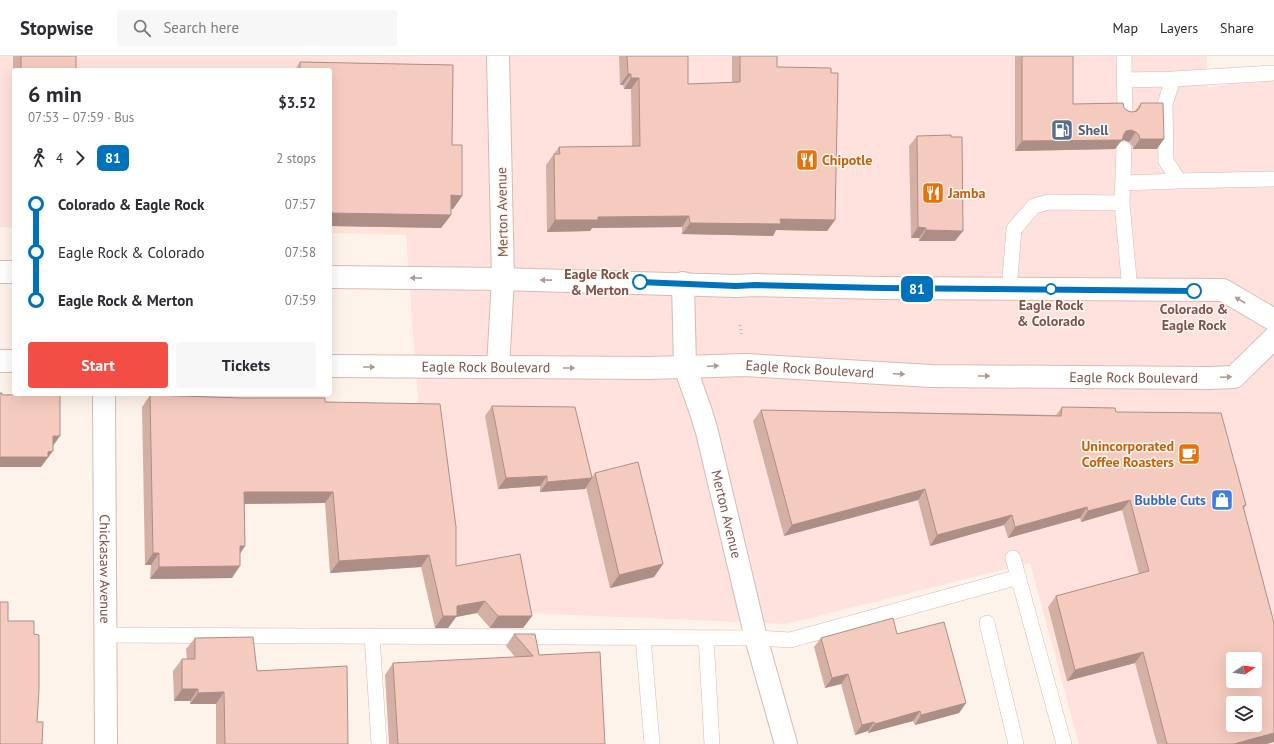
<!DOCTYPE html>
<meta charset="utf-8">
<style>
:root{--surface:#fff;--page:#f7f7f7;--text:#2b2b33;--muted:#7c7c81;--line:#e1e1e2;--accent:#f24e46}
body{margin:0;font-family:"PT Sans",sans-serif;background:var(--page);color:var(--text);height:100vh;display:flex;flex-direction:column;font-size:15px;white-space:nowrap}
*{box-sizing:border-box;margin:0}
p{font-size:13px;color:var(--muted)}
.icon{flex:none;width:22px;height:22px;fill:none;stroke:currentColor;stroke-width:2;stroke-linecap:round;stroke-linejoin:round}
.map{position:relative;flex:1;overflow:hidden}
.sheet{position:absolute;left:12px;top:12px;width:320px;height:328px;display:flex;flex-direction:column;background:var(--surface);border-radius:4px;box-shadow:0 4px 16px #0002}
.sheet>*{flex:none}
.badge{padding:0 8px;border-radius:6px;font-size:14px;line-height:26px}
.needle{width:26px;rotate:77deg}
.fabs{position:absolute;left:1226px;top:596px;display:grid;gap:8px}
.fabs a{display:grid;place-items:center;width:36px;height:36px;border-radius:4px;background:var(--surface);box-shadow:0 4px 16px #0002;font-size:20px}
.map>.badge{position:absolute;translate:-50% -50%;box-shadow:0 0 0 2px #fff}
.legs{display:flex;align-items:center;gap:6px;height:44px;padding:0 16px;font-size:13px}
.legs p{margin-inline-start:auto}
.headline{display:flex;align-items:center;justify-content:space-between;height:68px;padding:0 16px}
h1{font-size:22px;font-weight:700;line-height:30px}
.action{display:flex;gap:8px;margin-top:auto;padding:8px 16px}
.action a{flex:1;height:46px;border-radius:4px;background:var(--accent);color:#fff;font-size:16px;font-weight:700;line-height:46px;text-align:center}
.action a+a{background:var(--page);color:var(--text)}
ul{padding:0 16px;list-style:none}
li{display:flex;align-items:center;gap:14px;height:48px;font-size:15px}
li i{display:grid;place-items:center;width:6px;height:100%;margin:0 5px;background:currentColor}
li i::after{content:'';width:10px;height:10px;margin:-5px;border:3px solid;border-radius:50%;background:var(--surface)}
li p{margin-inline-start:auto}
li:first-child i{background:linear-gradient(#0000 50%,currentColor 0)}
li:last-child i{background:linear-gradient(currentColor 50%,#0000 0)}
header{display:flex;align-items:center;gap:24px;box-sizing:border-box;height:56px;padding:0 20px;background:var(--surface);border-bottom:1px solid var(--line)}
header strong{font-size:19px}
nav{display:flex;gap:22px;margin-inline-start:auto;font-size:14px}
.search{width:280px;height:36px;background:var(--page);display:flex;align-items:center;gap:10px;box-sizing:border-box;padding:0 14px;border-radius:4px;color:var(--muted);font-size:15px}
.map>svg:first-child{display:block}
.commercial{fill:#ffe2dd;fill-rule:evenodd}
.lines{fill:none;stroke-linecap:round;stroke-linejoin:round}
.lane-casing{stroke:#d5bab1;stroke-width:16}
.street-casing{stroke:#d5bab1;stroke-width:24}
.secondary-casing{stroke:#dabbb0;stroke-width:24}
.path{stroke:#ddaea1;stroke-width:2.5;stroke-dasharray:1 3;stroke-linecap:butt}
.lane{stroke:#fff;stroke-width:15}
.street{stroke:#fff;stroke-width:22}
.secondary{stroke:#fff;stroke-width:22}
.wall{fill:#d4afa4}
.shaded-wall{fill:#ac8e86}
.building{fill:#f6cbbf;stroke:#ac8e86;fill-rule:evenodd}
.oneway{fill:#b19892}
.line-1-casing{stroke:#fff;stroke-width:9}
.line-1{stroke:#0072bc;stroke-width:6}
.stop-1-dot{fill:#fff;stroke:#0072bc;stroke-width:2}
.labels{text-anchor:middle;stroke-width:3;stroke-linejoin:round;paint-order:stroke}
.service-label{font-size:14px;font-weight:bold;fill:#4e5e75;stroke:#fff8f2;text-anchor:start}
.food-label{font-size:14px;font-weight:bold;fill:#c56008;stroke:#fff8f2;text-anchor:start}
.street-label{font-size:14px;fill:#7d534a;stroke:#fff8f2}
.stop-label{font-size:14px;font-weight:bold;fill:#7d534a;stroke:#fff8f2}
.shop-label{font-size:14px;font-weight:bold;fill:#366cbe;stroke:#fff8f2;text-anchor:end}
</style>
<header>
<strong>Stopwise</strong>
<div class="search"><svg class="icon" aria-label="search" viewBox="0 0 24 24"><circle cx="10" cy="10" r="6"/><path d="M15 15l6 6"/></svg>Search here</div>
<nav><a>Map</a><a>Layers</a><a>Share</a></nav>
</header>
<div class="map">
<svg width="1274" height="688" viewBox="0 0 1274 688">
<rect width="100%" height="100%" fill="#fef3ea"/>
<path class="commercial" d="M0 0H1207L1208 32 1274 20V688H1079L1030 507 786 568 433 553 406 179 330 177V14H14V172L0 171ZM1233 603H1255V625H1233ZM1233 647H1255V669H1233Z"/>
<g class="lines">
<g class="lane-casing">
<path id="lane" d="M1124 0 1125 57
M1274 17 1173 23 1165 48 1166 105 1179 125 1274 123
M1124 24 1173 23
M1124 93 1122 147 1130 234
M1123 127 1179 125
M1009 233 1014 173 1034 150 1049 146 1122 147
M1013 502 1064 688
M987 567 1016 688
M105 579 756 582 790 584 1019 521
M372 580 379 688
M643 581 652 688
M706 582 712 688"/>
</g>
<g class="street-casing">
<g id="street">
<path id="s1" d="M683 227 685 311 701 356 707 376 756 582 786 688"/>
<path d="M498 311 503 223 498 0"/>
<path id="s2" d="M104 338 106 688"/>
</g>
</g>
<g class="secondary-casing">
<g id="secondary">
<path d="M0 216H14"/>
<path d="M330 221 503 223 736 230 756 229 882 232 1223 234 1274 264"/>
<path d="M0 305H14"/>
<path id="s3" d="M330 310 649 312 745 309 931 320 1209 322 1234 321 1274 282"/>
</g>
</g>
<path class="path" d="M740 269 742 281"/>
<use href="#lane" class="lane"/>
<use href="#street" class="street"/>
<use href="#secondary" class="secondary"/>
</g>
<path class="wall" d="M13 0H76V14H14V86H13Z
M619 0H688V28L732 27V0H777V11L835 164 827 175 776 174 773 180 682 178V171L592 172 590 175 547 176 546 109 559 91 632 90 631 33H624L623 29H620Z
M1015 0H1073V48L1124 52 1128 55 1132 56 1135 55 1141 47 1157 93H1133L1132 89 1129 86 1124 84 1121 85 1115 93 1015 95Z
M300 6 453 9 452 89H462V140L453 153H451V159L441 172 330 170V14H295Z
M917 80 955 185H919V182H911L909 90Z
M150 339 325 346 456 510 532 560 523 572H490L477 557 456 561 448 572H435L421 511 330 517 325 447 244 448 245 490 240 497 232 522 150 523 151 509H145L142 351Z
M492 350 592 421 595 417 663 508 654 521 610 532 586 431 585 433 540 436V430L498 433 485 360Z
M1062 351 1116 356 1246 449 1244 453 1267 688H1157L1135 607 1067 625 1048 551 1056 540 1139 518 1122 454 1081 466 1080 462 1008 482 1004 469 930 490 918 444 784 480 753 365 761 354 1056 359Z
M514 578 539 599 605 688H389L385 619 393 607 515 601 506 590Z
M897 578 966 647 959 657 915 669 913 665 868 677V675L855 679 841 628 825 632 814 591 821 582Z
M195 582 257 615 348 688H216V648H190V645H174L173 615 182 603H187L186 593Z"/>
<path class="shaded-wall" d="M628 18H631L623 29H620Z
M631 22H639L631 33H624Z
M1131 74 1136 76 1129 86 1124 84 1121 85 1115 93 1015 95 1022 85 1124 78 1126 75Z
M1140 83H1164L1157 93H1133Z
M451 139 462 140 453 153H442Z
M330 157 451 159 441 172 330 170Z
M689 160 682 171 592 172 590 175 547 176 555 164 598 161Z
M780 163 835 164 827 175 776 174 773 180 682 178 690 167Z
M918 171 926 172 919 182H911Z
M926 174 963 175 955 185H919Z
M53 380H60L53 390H46Z
M53 395 41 411H0V401Z
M547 420 540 430 498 433 506 422Z
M592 422 585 433 540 436 547 426Z
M925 433 918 444 784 480 792 469Z
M244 436H333L325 447 236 448Z
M1130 444 1122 454 1081 466 1088 455Z
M1087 451 1080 462 1008 482 1015 471Z
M1012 459 1004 469 930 490 937 479Z
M240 490H245L237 502Z
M153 497H159L151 509H145Z
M429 499 421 511 330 517 339 505Z
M663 508 654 521 610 532 619 519Z
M240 510 232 522 150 523 159 511Z
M485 545 477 557 456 561 448 572H435L443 560 457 550Z
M498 560H532L523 572H490Z
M1143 596 1135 607 1067 625 1075 614Z
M848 618 841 628 825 632 832 622Z
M182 633H198L190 645H174Z
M224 636 216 648H190L198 637Z
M966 647 959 657 915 669 921 659Z
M920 655 913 665 868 677 875 668Z
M874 666 868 675 855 679 862 669Z
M1274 677V686L1267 688H1234Z"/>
<path class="building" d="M21 0H76V14H21Z
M627 0H688V28L740 26V0H777V11L831 12V17H838L835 164 780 163 781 168 690 167 689 160 598 161V164H555L554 98H560L559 91 640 90 639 22H631V18H628Z
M1022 0H1073V48L1123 47 1124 52 1128 55 1132 56 1137 55 1140 51 1141 47H1163L1164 83H1140L1139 79 1136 76 1131 74 1126 75 1124 78 1122 84 1022 85Z
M300 6 453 9 452 89H462V140L451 139V159L330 157V14H300Z
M951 79V81H962L963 175 926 174V172L918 171 917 80Z
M0 337H2V339L60 338V380H53V395L48 396V401H0Z
M150 339 242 342H325V346L440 348 456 471V510L520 498 532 560H498L485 545 457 550V560H443L429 499 339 505 333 436H244L245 490H240V510L159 511V497H153Z
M492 350 575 351 592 422 547 426V420L506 422Z
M1062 351 1115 352 1116 356 1221 357 1246 449 1243 450 1274 567V677L1234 688H1167L1143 596 1075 614 1056 540 1149 515 1130 444 1088 455 1087 451 1015 471 1012 459 937 479 925 433 792 469 761 354 1061 360ZM1233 603H1255V625H1233ZM1233 647H1255V669H1233Z
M638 406 663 508 619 519 595 417Z
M0 546H8V565H34V578L39 579V634L37 666H43L42 688H0Z
M893 562 897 578 944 566 966 647 921 659 920 655 875 668 874 666 862 669 848 618 832 622 821 582Z
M514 578H535L539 599 600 596 605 688H398L393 607 533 600Z
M253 581 257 615 347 610 348 688H225L224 636 198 637V633H182V603H195V582Z"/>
<defs><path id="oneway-solid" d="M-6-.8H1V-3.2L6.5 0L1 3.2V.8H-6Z"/></defs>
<g class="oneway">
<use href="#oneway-solid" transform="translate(416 222) rotate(-179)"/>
<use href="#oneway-solid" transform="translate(546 224) rotate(-179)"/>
<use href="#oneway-solid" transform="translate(1240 244) rotate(-150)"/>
<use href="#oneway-solid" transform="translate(713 310) rotate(-2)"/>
<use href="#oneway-solid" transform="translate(369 311)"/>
<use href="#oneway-solid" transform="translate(569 312)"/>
<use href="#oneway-solid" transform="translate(899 318) rotate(3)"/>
<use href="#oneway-solid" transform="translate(984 320)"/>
<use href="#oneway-solid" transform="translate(1226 321) rotate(-2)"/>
</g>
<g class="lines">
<g class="line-1-casing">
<path id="line-1" d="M640 226 736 230 756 229 882 232 1194 235"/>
</g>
<use href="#line-1" class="line-1"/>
</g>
<defs>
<g id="fuel-square" transform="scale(1.15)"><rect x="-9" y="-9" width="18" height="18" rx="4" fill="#5c6f8a" stroke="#fff8f2"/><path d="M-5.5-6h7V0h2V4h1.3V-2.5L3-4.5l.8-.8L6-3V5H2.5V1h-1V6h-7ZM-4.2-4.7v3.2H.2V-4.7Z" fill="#fff"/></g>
<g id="restaurant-square" transform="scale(1.15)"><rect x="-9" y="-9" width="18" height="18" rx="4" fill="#e8710a" stroke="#fff8f2"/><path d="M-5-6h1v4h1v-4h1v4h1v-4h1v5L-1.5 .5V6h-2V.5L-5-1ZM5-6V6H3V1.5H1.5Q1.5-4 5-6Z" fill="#fff"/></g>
<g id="cafe-square" transform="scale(1.15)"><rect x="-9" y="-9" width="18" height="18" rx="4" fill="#e8710a" stroke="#fff8f2"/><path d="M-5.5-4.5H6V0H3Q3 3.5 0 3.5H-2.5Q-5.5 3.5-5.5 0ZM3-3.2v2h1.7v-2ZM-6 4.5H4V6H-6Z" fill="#fff"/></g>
<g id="shop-square" transform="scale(1.15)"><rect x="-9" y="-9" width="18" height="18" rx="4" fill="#3f7fe0" stroke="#fff8f2"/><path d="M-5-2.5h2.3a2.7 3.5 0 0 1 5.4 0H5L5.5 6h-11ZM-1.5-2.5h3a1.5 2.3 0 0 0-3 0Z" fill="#fff"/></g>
</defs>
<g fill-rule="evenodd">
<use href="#fuel-square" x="1062" y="74"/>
<use href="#restaurant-square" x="807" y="104"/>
<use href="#restaurant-square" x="933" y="137"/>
<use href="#cafe-square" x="1189" y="398"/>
<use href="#shop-square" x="1222" y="444"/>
</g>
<g class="stop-1-dot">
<circle cx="640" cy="226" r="7"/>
<circle cx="1051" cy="233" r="5"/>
<circle cx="1194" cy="235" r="7"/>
</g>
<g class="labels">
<g class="service-label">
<text x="1078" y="79">Shell</text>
</g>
<g class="food-label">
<text x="822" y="109">Chipotle</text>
<text x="948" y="142">Jamba</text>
<text x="1174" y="395" text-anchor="end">Unincorporated<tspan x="1174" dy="16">Coffee Roasters</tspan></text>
</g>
<g class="street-label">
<text transform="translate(502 156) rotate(-91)" y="5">Merton Avenue</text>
<text dy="5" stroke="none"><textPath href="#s3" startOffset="156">Eagle Rock Boulevard</textPath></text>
<text dy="5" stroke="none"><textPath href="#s3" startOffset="480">Eagle Rock Boulevard</textPath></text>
<text dy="5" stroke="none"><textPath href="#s3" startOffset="804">Eagle Rock Boulevard</textPath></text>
<text dy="5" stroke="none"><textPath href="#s1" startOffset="237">Merton Avenue</textPath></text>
<text dy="5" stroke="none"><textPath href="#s2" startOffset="175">Chickasaw Avenue</textPath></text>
</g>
<g class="stop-label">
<text x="629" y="223" text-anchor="end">Eagle Rock<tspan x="629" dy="16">&amp; Merton</tspan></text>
<text x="1051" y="254">Eagle Rock<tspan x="1051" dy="16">&amp; Colorado</tspan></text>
<text x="1194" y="258">Colorado &amp;<tspan x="1194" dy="16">Eagle Rock</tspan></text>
</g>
<g class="shop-label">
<text x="1206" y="449">Bubble Cuts</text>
</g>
</g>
</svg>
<div class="fabs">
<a><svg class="needle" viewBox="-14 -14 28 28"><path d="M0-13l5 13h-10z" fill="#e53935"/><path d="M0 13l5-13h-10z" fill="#7c7c81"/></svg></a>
<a><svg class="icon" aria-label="layers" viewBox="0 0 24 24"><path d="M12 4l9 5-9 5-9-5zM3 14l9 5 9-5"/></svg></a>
</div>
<b class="badge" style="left:917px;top:233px;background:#0072bc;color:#fff">81</b>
<section class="sheet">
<div class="headline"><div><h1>6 min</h1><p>07:53 – 07:59 · Bus</p></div><b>$3.52</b></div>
<div class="legs"><svg class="icon" aria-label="walk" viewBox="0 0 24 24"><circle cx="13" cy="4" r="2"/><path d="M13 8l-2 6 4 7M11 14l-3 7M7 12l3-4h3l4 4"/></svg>4<svg class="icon" aria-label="forward" viewBox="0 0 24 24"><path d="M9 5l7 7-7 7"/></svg><b class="badge" style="background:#0072bc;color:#fff">81</b><p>2 stops</p></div>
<ul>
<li><i style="color:#0072bc"></i><b>Colorado &amp; Eagle Rock</b><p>07:57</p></li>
<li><i style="color:#0072bc"></i><span>Eagle Rock &amp; Colorado</span><p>07:58</p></li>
<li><i style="color:#0072bc"></i><b>Eagle Rock &amp; Merton</b><p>07:59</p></li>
</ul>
<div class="action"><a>Start</a><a>Tickets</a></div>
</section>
</div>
